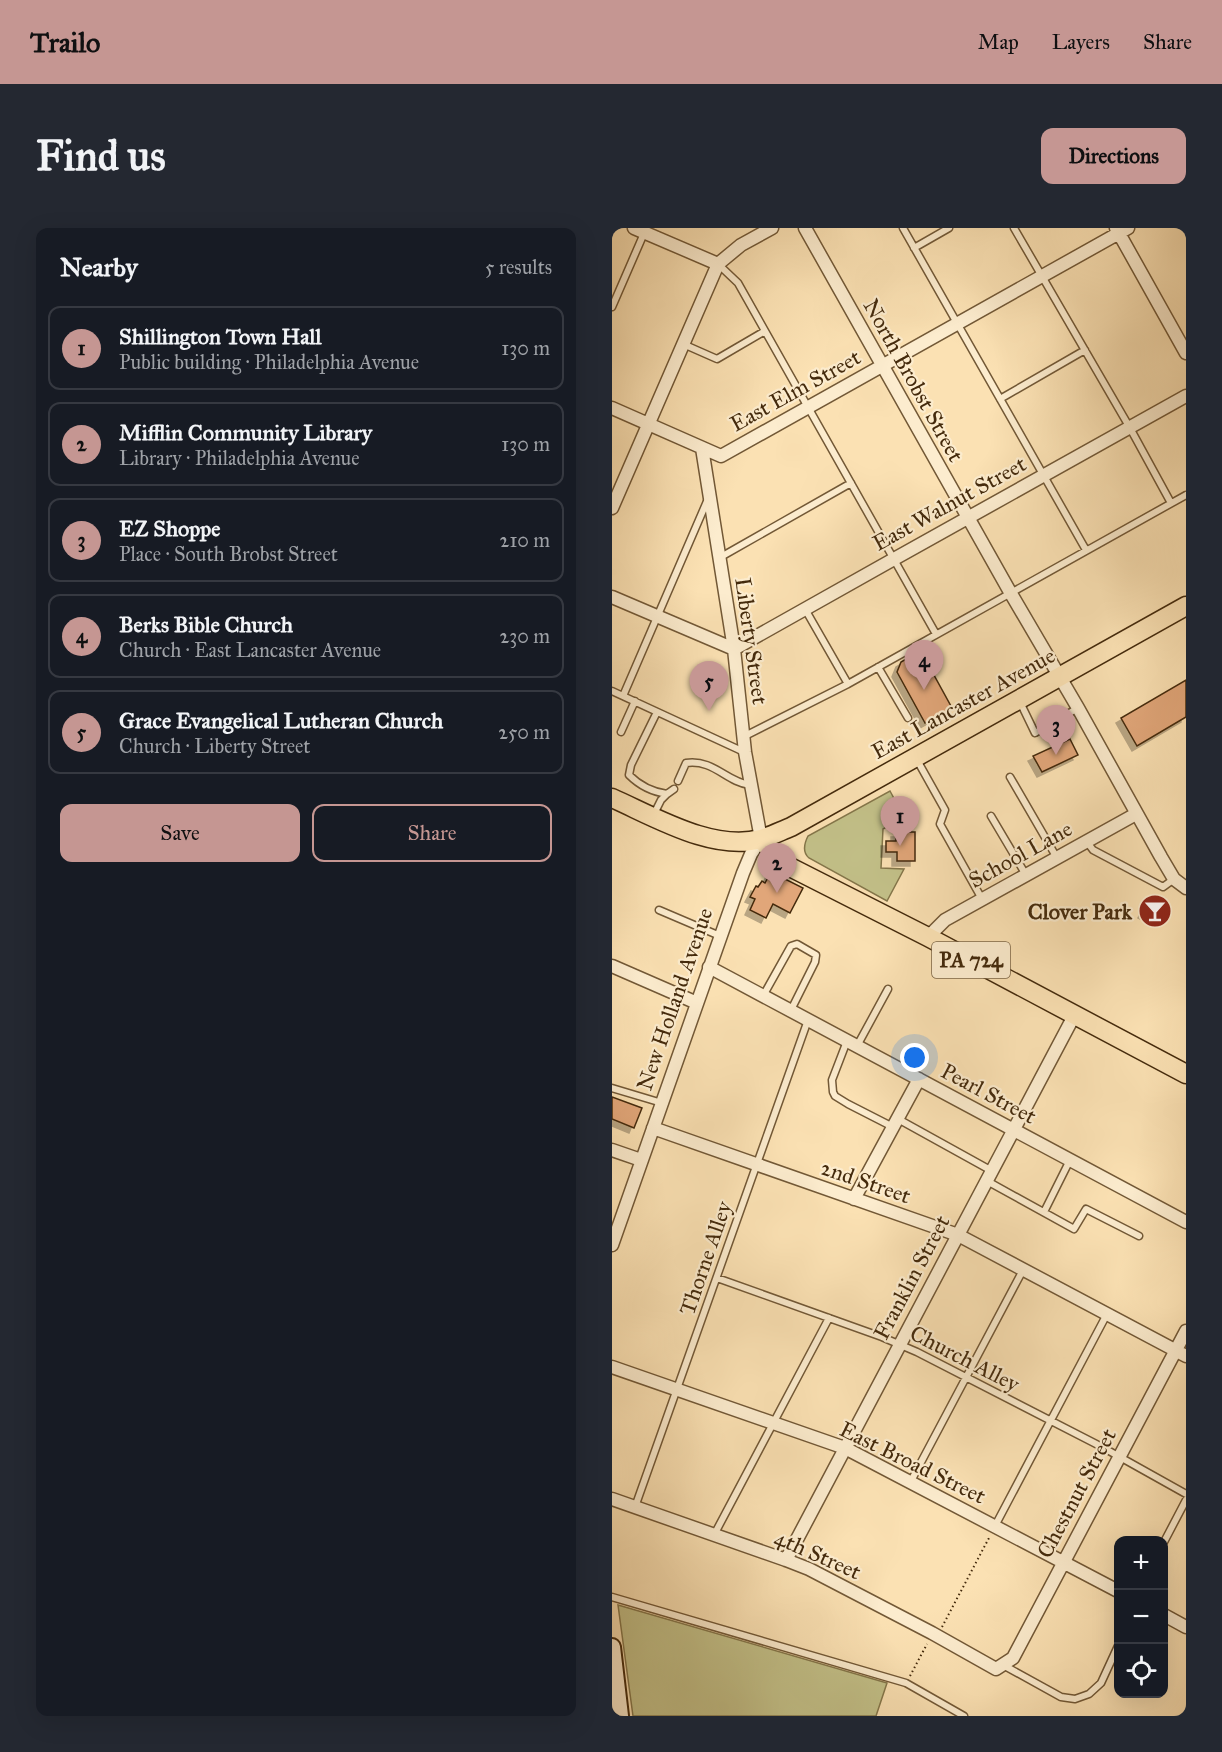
<!DOCTYPE html>
<html lang="en">
<head>
<meta charset="utf-8">
<style>
  :root { --surface:#171b24; --page:#242831; --text:#f1f3f6; --muted:#9ea1a6; --line:#363941; --accent:#c59692 }
  body { margin:0; font-family:"IM FELL Great Primer",serif; background:var(--page); color:var(--text) }
  .controls { position:absolute; right:18px; bottom:18px; display:grid; overflow:hidden; border-radius:12px; box-shadow:0 6px 24px #0002 }
  .controls button { width:54px; height:54px; display:grid; place-items:center; padding:0; border:0; border-bottom:2px solid var(--line); background:var(--surface); color:var(--text); font:30px sans-serif }
  .you { position:absolute; left:303px; top:830px; width:21px; height:21px; margin:-15px; border:4px solid #fff; border-radius:50%; background:#1a73e8; box-shadow:0 0 0 9px #1a73e833 }
  .badge { display:grid; place-items:center; width:39px; height:39px; border-radius:50%; background:var(--accent); color:#111; font-size:20px; font-weight:700 }
  .pin { position:absolute; translate:-50% -50px; filter:drop-shadow(0 2px 3px #0008) }
  .pin::after { content:''; position:absolute; top:32px; width:21px; height:18px; background:inherit; clip-path:polygon(0 0,100% 0,50% 100%) }
  .list { margin:0; padding:0; list-style:none }
  h2 { display:flex; justify-content:space-between; align-items:center; height:78px; margin:0; padding:0 24px; font-size:26px }
  h2 small { font-size:20px; font-weight:400; color:var(--muted) }
  .list li { display:grid; grid-template-columns:39px 1fr auto; gap:18px; align-items:center; box-sizing:border-box; height:84px; margin:0 12px 12px; padding:0 12px; border:2px solid var(--line); border-radius:12px }
  .list b { display:block; font-size:22px; white-space:nowrap }
  .list p { margin:0; font-size:20px; white-space:nowrap; color:var(--muted) }
  .list em { font-size:20px; font-style:normal; color:var(--muted) }
  .actions { display:flex; gap:12px; padding:18px 24px }
  .actions a { flex:1; padding:14px 0; border:2px solid var(--accent); border-radius:12px; text-align:center; font-size:21px; color:var(--accent) }
  .actions .main { background:var(--accent); color:#111 }
  .icon { flex:none; width:33px; height:33px; fill:none; stroke:currentColor; stroke-width:2; stroke-linecap:round; stroke-linejoin:round }
  .map { position:relative; flex:none; width:574px; height:1488px; overflow:hidden; border-radius:12px }
  header { display:flex; align-items:center; gap:36px; box-sizing:border-box; height:84px; padding:0 30px; background:var(--accent); color:#111 }
  header strong { font-size:28px }
  nav { display:flex; gap:33px; margin-inline-start:auto; font-size:21px }
  .intro { display:flex; align-items:center; justify-content:space-between; box-sizing:border-box; height:144px; padding:0 36px }
  h1 { margin:0; font-size:42px }
  .button { padding:15px 27px; border-radius:12px; background:var(--accent); color:#111; font-size:21px; font-weight:700 }
  main { display:flex; gap:36px; padding:0 36px }
  aside { flex:1; background:var(--surface); border-radius:12px; box-shadow:0 6px 24px #0002 }
  .map>svg:first-child { display:block }
  .green { fill:#c3c189; stroke:#84764a; stroke-width:1.5 }
  .building { fill:#e1a679; stroke:#442a0c; stroke-width:1.5; filter:url(#shadow) }
  .lines { fill:none; stroke-linecap:round; stroke-linejoin:round }
  .lane-casing { stroke:#725836; stroke-width:9 }
  .street-casing { stroke:#725836; stroke-width:15 }
  .secondary-casing { stroke:#442a0c; stroke-width:20 }
  .primary-casing { stroke:#442a0c; stroke-width:21 }
  .path { stroke:#442a0c; stroke-width:2; stroke-dasharray:1.5 3; stroke-linecap:butt }
  .lane { stroke:#fcecce; stroke-width:6 }
  .street { stroke:#fcecce; stroke-width:12 }
  .secondary { stroke:#fcecce; stroke-width:16 }
  .primary { stroke:#fbe1b3; stroke-width:18 }
  .labels { text-anchor:middle; stroke-width:4.5; stroke-linejoin:round; paint-order:stroke }
  .shield { fill:#fcecce; stroke:#7b6446; stroke-width:1.5 }
  .shield-label { font-size:21px; font-weight:bold; fill:#442a0c }
  .street-label { font-size:22px; fill:#442a0c; stroke:#fcecce }
  .poi-label { font-size:22px; font-weight:bold; fill:#442a0c; stroke:#fcecce; text-anchor:end }
</style>
</head>
<body>
<header>
<strong>Trailo</strong>
<nav><a>Map</a><a>Layers</a><a>Share</a></nav>
</header>
<div class="intro"><h1>Find us</h1><a class="button">Directions</a></div>
<main>
<aside>
<h2>Nearby<small>5 results</small></h2>
<ul class="list">
<li><span class="badge">1</span><div><b>Shillington Town Hall</b><p>Public building · Philadelphia Avenue</p></div><em>130 m</em></li>
<li><span class="badge">2</span><div><b>Mifflin Community Library</b><p>Library · Philadelphia Avenue</p></div><em>130 m</em></li>
<li><span class="badge">3</span><div><b>EZ Shoppe</b><p>Place · South Brobst Street</p></div><em>210 m</em></li>
<li><span class="badge">4</span><div><b>Berks Bible Church</b><p>Church · East Lancaster Avenue</p></div><em>230 m</em></li>
<li><span class="badge">5</span><div><b>Grace Evangelical Lutheran Church</b><p>Church · Liberty Street</p></div><em>250 m</em></li>
</ul>
<div class="actions"><a class="main">Save</a><a>Share</a></div>
</aside>
<div class="map">
<svg width="574" height="1488" viewBox="0 0 574 1488">
  <defs>
    <filter id="shadow"><feDropShadow dx="-5" dy="5" stdDeviation="0" flood-color="#0004"/></filter>
  </defs>
  <rect width="100%" height="100%" fill="#fbe1b3"/>
  <filter id="stains"><feTurbulence type="fractalNoise" baseFrequency=".00333" numOctaves="4"/><feColorMatrix values="0 0 0 0 .2 0 0 0 0 .09 0 0 0 0 .02 0 0 0 .5 -.17"/></filter>
  <radialGradient id="worn" r=".72"><stop offset=".6" stop-color="#630" stop-opacity="0"/><stop offset="1" stop-color="#630" stop-opacity=".3"/></radialGradient>
  <!-- green -->
  <path class="green" d="M278,563L292,589L271,601L269,640L292,641L275,673L197,630C190,624 192,616 196,608Z
    M6,1377L275,1455L264,1488H21Z"/>
  <!-- building -->
  <path class="building" d="M301,427L312,429L340,480L313,495L285,444L289,434Z
    M574,452V489L525,518L509,490Z
    M458,511L466,527L430,544L421,528Z
    M284,604H303V633H285V624H274V613H284Z
    M159,644L191,660L178,685L161,676L154,690L138,682L143,671L138,669L144,658L146,659L150,653L153,655Z
    M538,672L555,681L548,694L531,685Z
    M0,869L30,880L22,900L0,891Z"/>
  <g class="lines">
    <!-- lane casing -->
    <g class="lane-casing">
      <path id="lane" d="M291,0L474,322
        M402,0L518,200L559,275
        M302,20L337,0
        M106,36L126,55L324,406
        M0,79L33,3
        M71,116L105,131L153,103
        M388,171L473,122
        M107,330L239,255
        M193,381L236,456
        M266,439L296,490
        M0,463L132,524
        M11,468L96,271
        M408,474L423,505L466,480
        M45,484L19,537L17,547C28,558 41,564 55,566L62,561
        M9,504L23,473
        M131,509L236,456L574,267
        M305,532L333,582L328,596L370,671
        M398,549L445,630
        M66,553L74,535C102,531 114,554 138,557
        M41,588L49,572L55,566
        M379,588L414,647
        M475,614L481,622L551,659L562,651
        M47,682L108,708
        M151,768L179,718L185,716L204,727L203,734L179,782
        M235,813L220,852L221,864L223,868L236,876L281,899
        M245,818L276,761
        M0,860L50,875
        M286,891L380,943
        M375,953L462,1001L474,981L527,1008
        M432,984L458,932
        M105,1050L270,1109L305,1124L490,1219L574,1266
        M298,1255L411,1042
        M23,1279L196,792
        M383,1298L495,1086
        M102,1307L217,1090
        M552,1314L574,1272
        M0,1369L294,1455L352,1488
        M391,1437L449,1469L463,1471L477,1466L489,1455L506,1418"/>
    </g>
    <!-- street casing -->
    <g class="street-casing">
      <path id="street" d="M22,0L106,36
        M193,0L398,364L466,480L549,629L562,651L574,660
        M504,0L574,125
        M0,180L109,228L516,0
        M0,280L106,36L129,17L160,0
        M0,369L122,421L282,331L574,168
        M316,709L333,692L524,586
        M0,738L85,775
        M97,739L574,994
        M41,900L346,1007L574,1128
        M0,922L29,932
        M242,971L307,851
        M0,1017L131,645L139,626L149,611L133,524L122,421L90,220
        M0,1139L233,1220L506,1363
        M0,1271L174,1332L197,1341L320,1405L384,1441L401,1430L574,1103
        M174,1332L463,786
        M552,1387L574,1399"/>
    </g>
    <!-- secondary casing -->
    <g class="secondary-casing">
      <path id="secondary" d="M0,1419L8,1488"/>
    </g>
    <!-- primary casing -->
    <g class="primary-casing">
      <path id="primary" d="M0,570C43,589 101,624 149,611C159,608 169,603 179,599L574,378
        M149,611L165,629L176,638L316,709L574,846"/>
    </g>
    <!-- path -->
    <path class="path" d="M330,1399L378,1308
      M298,1448L315,1416"/>
    <!-- lane -->
    <use href="#lane" class="lane"/>
    <!-- street -->
    <use href="#street" class="street"/>
    <!-- secondary -->
    <use href="#secondary" class="secondary"/>
    <!-- primary -->
    <use href="#primary" class="primary"/>
  </g>
  <!-- icons -->
  <defs>
    <g id="bar-disc" transform="scale(1.725)"><circle r="9.5" fill="#8f2418" stroke="#fcecce"/><path d="M-6-5H6L.8 .8V4.5H3.5V6h-7V4.5H-.8V.8Z" fill="#fff"/></g>
  </defs>
  <g fill-rule="evenodd">
    <use href="#bar-disc" x="543" y="683"/>
  </g>
  <g class="labels">
    <!-- shield labels -->
    <rect class="shield" x="320" y="714" width="78" height="36" rx="4.5"/>
    <g class="shield-label">
      <text x="359" y="739">PA 724</text>
    </g>
    <!-- street labels -->
    <g class="street-label">
      <text transform="translate(302 152) rotate(61)" y="8">North Brobst Street</text>
      <text transform="translate(183 162) rotate(-29)" y="8">East Elm Street</text>
      <text transform="translate(337 275) rotate(-29)" y="8">East Walnut Street</text>
      <text transform="translate(140 413) rotate(82)" y="8">Liberty Street</text>
      <text transform="translate(351 475) rotate(-29)" y="8">East Lancaster Avenue</text>
      <text transform="translate(408 626) rotate(-29)" y="8">School Lane</text>
      <text transform="translate(62 771) rotate(-71)" y="8">New Holland Avenue</text>
      <text transform="translate(377 865) rotate(28)" y="8">Pearl Street</text>
      <text transform="translate(254 953) rotate(19)" y="8">2nd Street</text>
      <text transform="translate(93 1030) rotate(-71)" y="8">Thorne Alley</text>
      <text transform="translate(299 1049) rotate(-62)" y="8">Franklin Street</text>
      <text transform="translate(353 1130) rotate(27)" y="8">Church Alley</text>
      <text transform="translate(301 1234) rotate(26)" y="8">East Broad Street</text>
      <text transform="translate(464 1265) rotate(-62)" y="8">Chestnut Street</text>
      <text transform="translate(206 1326) rotate(24)" y="8">4th Street</text>
    </g>
    <!-- poi labels -->
    <g class="poi-label">
      <text x="520" y="691">Clover Park</text>
    </g>
  </g>
  <rect width="100%" height="100%" filter="url(#stains)"/>
  <rect width="100%" height="100%" fill="url(#worn)"/>
</svg>
<div class="controls">
<button>+</button>
<button>−</button>
<button><svg class="icon" aria-label="locate" viewBox="0 0 24 24"><circle cx="12" cy="12" r="6"/><path d="M12 2v4M12 18v4M2 12h4M18 12h4"/></svg></button>
</div>
<div class="you"></div>
<div class="pin badge" style="left:288px;top:618px">1</div>
<div class="pin badge" style="left:165px;top:665px">2</div>
<div class="pin badge" style="left:444px;top:527px">3</div>
<div class="pin badge" style="left:312px;top:462px">4</div>
<div class="pin badge" style="left:97px;top:483px">5</div>
</div>
</main>
</body>
</html>
